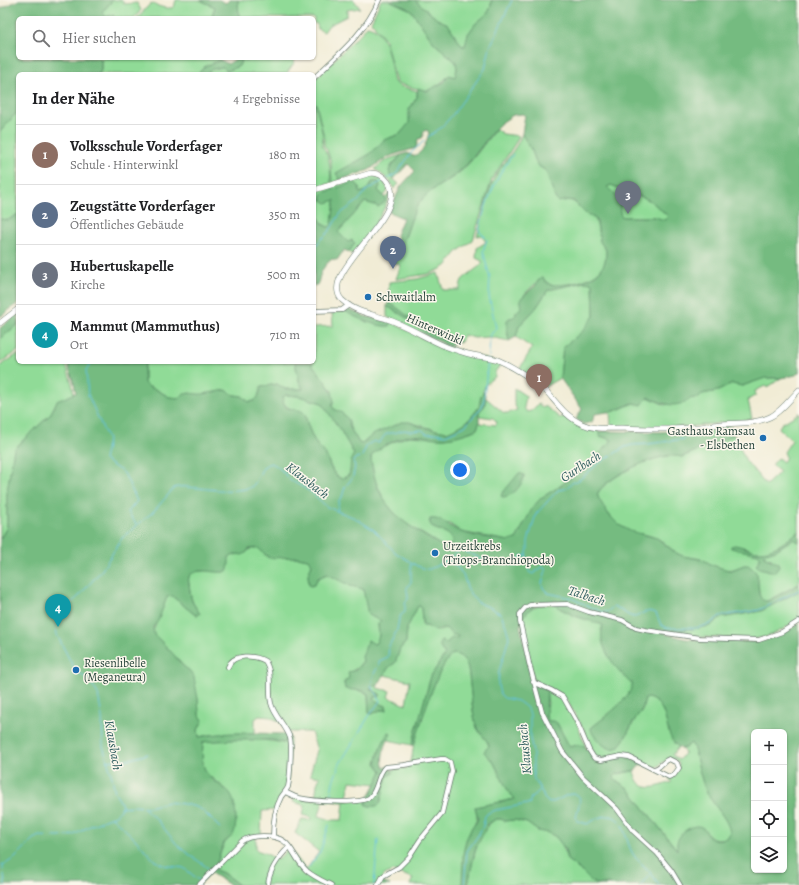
<!DOCTYPE html>
<html lang="de">
<head>
<meta charset="utf-8">
<style>
  :root { --surface:#fff; --page:#f6f6f6; --text:#202124; --muted:#757577; --line:#e0e0e0; --accent:#b45309 }
  body { margin:0; font-family:Alegreya,serif; background:var(--page); color:var(--text) }
  .controls { position:absolute; right:12px; bottom:12px; display:grid; overflow:hidden; border-radius:6px; box-shadow:0 1px 3px #0004 }
  .controls button { width:36px; height:36px; display:grid; place-items:center; padding:0; border:0; border-bottom:1px solid var(--line); background:var(--surface); color:var(--text); font:20px sans-serif }
  .you { position:absolute; left:460px; top:470px; width:14px; height:14px; margin:-10px; border:3px solid #fff; border-radius:50%; background:#1a73e8; box-shadow:0 0 0 6px #1a73e833 }
  .badge { display:grid; place-items:center; width:26px; height:26px; border-radius:50%; background:var(--accent); color:#fff; font-size:13px; font-weight:700 }
  .pin { position:absolute; translate:-50% -33px; filter:drop-shadow(0 1px 2px #0008) }
  .pin::after { content:''; position:absolute; top:21px; width:14px; height:12px; background:inherit; clip-path:polygon(0 0,100% 0,50% 100%) }
  .list { margin:0; padding:0; list-style:none }
  h2 { display:flex; justify-content:space-between; align-items:center; height:52px; margin:0; padding:0 16px; font-size:17px }
  h2 small { font-size:13px; font-weight:400; color:var(--muted) }
  .list li { display:grid; grid-template-columns:26px 1fr auto; gap:12px; align-items:center; box-sizing:border-box; height:60px; padding:0 16px; border-top:1px solid var(--line) }
  .list b { display:block; font-size:15px; white-space:nowrap }
  .list p { margin:0; font-size:13px; white-space:nowrap; color:var(--muted) }
  .list em { font-size:13px; font-style:normal; color:var(--muted) }
  .icon { flex:none; width:22px; height:22px; fill:none; stroke:currentColor; stroke-width:2; stroke-linecap:round; stroke-linejoin:round }
  .map { position:relative; flex:none; width:799px; height:885px; overflow:hidden }
  .search { position:absolute; background:var(--surface); box-shadow:0 1px 3px #0004; left:16px; top:16px; width:300px; height:44px; display:flex; align-items:center; gap:10px; box-sizing:border-box; padding:0 14px; border-radius:6px; color:var(--muted); font-size:15px }
  .panel { position:absolute; background:var(--surface); box-shadow:0 1px 3px #0004; left:16px; top:72px; width:300px; height:292px; border-radius:6px }
  .map>svg:first-child { display:block }
  .green { fill:#90db97; stroke:#588c66; fill-rule:evenodd }
  .forest { fill:#74bb80; stroke:#4a7c5a; fill-rule:evenodd }
  .lines { fill:none; stroke-linecap:round; stroke-linejoin:round }
  .stream { stroke:#61c1df; stroke-width:1 }
  .minor-casing { stroke:#687a6c; stroke-width:5.5 }
  .tertiary-casing { stroke:#687a6c; stroke-width:6 }
  .minor { stroke:#fff; stroke-width:4 }
  .tertiary { stroke:#fff; stroke-width:5 }
  .poi-dot { fill:#1f6fb2; stroke:#fbf7ec; stroke-width:1.5 }
  .labels { text-anchor:middle; stroke-width:3; stroke-linejoin:round; paint-order:stroke }
  .poi-label { font-size:12px; fill:#1f3d34; stroke:#fbf7ec; text-anchor:start }
  .street-label { font-size:12px; fill:#1f3d34; stroke:#fbf7ec }
  .water-label { font-size:13px; font-style:italic; fill:#305e5f; stroke:#fbf7ec }
</style>
</head>
<body>
<div class="map">
<svg width="799" height="885" viewBox="0 0 799 885">
  <rect width="100%" height="100%" fill="#fbf7ec"/>
  <filter id="ink" filterUnits="userSpaceOnUse"><feTurbulence type="fractalNoise" baseFrequency=".025" numOctaves="2"/><feDisplacementMap in="SourceGraphic" scale="8" xChannelSelector="R" yChannelSelector="G"/><feConvolveMatrix kernelMatrix="1 2 1 2 8 2 1 2 1" color-interpolation-filters="sRGB"/></filter>
  <filter id="wash" filterUnits="userSpaceOnUse"><feTurbulence type="fractalNoise" baseFrequency=".012" numOctaves="4" result="noise"/><feDisplacementMap in="SourceGraphic" scale="16" xChannelSelector="R" yChannelSelector="G"/><feGaussianBlur stdDeviation="0.9" result="paint"/><feColorMatrix in="noise" values="0 0 0 0 0 0 0 0 0 0 0 0 0 0 0 0 0 1.4 0 .05"/><feComposite in="paint" operator="in"/></filter>
  <g filter="url(#wash)">
    <rect width="100%" height="100%" fill="#f1ecd5"/>
    <!-- green -->
    <path class="green" d="M113,0H122L124,4L137,3L141,10L134,18H114L113,15L106,17L102,12Z
      M176,0H200L215,7L211,18H137L151,3C158,6 167,10 174,7Z
      M238,0H354L360,8L347,10V16L329,25L324,32L318,29L317,24L314,23V18H239Z
      M381,0H389L411,10L434,43L456,62L457,69L455,77L449,75C444,81 435,88 428,90C423,91 401,85 396,82L385,39L375,27V26L371,22Z
      M415,0H492L490,9L487,14L476,23L468,34L465,46H462L448,24L437,19Z
      M367,26C388,28 390,66 394,82L400,86L417,91V97L409,110L410,123L400,134L384,140L370,154L337,174L340,180L332,183L331,162L327,150L324,146V137L316,103V106L323,136L322,146C331,156 330,171 331,183L314,188V80L361,33Z
      M104,58H219L221,60L205,66L198,74H99L101,70V60Z
      M242,58L247,61L250,58H295L294,63L286,74H207L212,69L223,67L227,71L239,66Z
      M18,111V214L8,220L0,219V132Z
      M496,129L503,134L519,136L516,142L492,179L473,240L457,252L446,266L439,270L428,274L396,279L401,265L389,261C407,250 408,217 420,201C430,189 448,182 460,172C474,160 484,143 496,129Z
      M522,134L532,151L537,165L546,171L563,201C577,198 576,207 586,213C589,215 592,216 595,218L602,244L606,250C606,256 606,262 602,268C595,280 560,289 547,284L544,279L541,277C536,285 529,288 525,294C520,301 525,306 517,312C516,317 514,318 509,318L507,329L509,341L490,337L474,338L464,335L461,342C455,341 448,341 443,339C422,331 407,313 388,302L389,282L417,279L438,273L443,290H459C461,287 460,284 462,280C463,278 479,267 482,264V261L476,258L477,248L486,242L481,235L477,236C482,218 486,197 494,179C502,163 516,151 522,134Z
      M401,155L391,166L390,176L399,184L394,189L390,181L375,169L386,160Z
      M371,175C381,176 385,181 388,191L384,196L378,190L380,186L374,181L366,191L335,200L332,224L329,227L325,226L314,212V192Z
      M611,185L645,198L652,202L668,216L665,221L655,217H622L619,210L620,201L607,187Z
      M390,193C383,217 368,235 352,254L349,252L355,243L348,242L338,232L365,202L375,205L386,199L385,198Z
      M585,282L593,283L594,316C588,330 574,339 563,347L560,378L544,387L519,370L532,348L516,337L519,326L536,308L548,290Z
      M387,306L410,320L429,337L387,317Z
      M345,311L352,315L367,322H391L422,338L501,364L495,372V377C481,385 484,393 479,406C475,417 455,433 443,432L409,422L364,442L362,444L359,443L350,428L348,419L341,412L334,409L332,406V390L325,383L311,362H314V327L333,326L332,313Z
      M18,324V351L0,363V339Z
      M18,354V362H65L72,384L74,394L57,401L50,415L14,449L7,491V527L0,539V366Z
      M146,362H295L299,381L304,389H285L277,384L261,387L258,397L254,401L249,402L242,396L234,395L226,390L201,395L189,393L179,398L169,397L157,390L147,386L144,383V368Z
      M765,378H781L767,388L765,386L755,391L756,395L748,400L752,419L696,426L665,428H611L610,412L615,411L648,397L665,405L690,398H699L702,394L718,391L732,384L742,386Z
      M514,388L526,396L524,408L527,412L531,411L538,404L544,408L545,406L560,418L566,416L588,428L599,431L600,436L612,440L593,461L560,486L541,498L520,534C516,539 515,540 509,541L461,532L450,524L429,521L433,528C441,531 451,532 453,542L451,545L442,546L410,526L399,518L385,502L375,480L371,461L372,454L382,447L408,436L445,438L470,432L477,429L479,423L496,425L497,422L493,418L479,416V412L484,407L486,398L504,413H508L517,410L514,403Z
      M286,395L299,396L322,403L341,431L354,454L349,475L342,479C331,475 330,462 325,453C323,451 320,449 318,446C312,438 307,424 305,414C296,409 282,410 283,397Z
      M799,413V531C788,540 772,553 756,551C746,549 744,545 734,548L758,554L761,556L760,559L764,568L769,571L772,559L766,558L764,553L776,550L793,539L799,543V584L767,601L764,602L760,600L757,574L744,565C731,571 725,571 712,565C708,563 705,560 701,559C693,557 685,558 678,554C670,549 664,541 656,538C647,534 638,534 629,531C626,529 622,527 619,525C613,520 595,499 598,493C602,485 619,475 627,470C643,462 664,453 682,457L734,435L746,461L766,485L780,472L772,465L778,458L783,462L786,457L784,452L792,440L779,428L781,424Z
      M254,548H260L267,557H298L308,559L312,564L308,574L309,584L310,586L314,585L318,578L327,574L351,586L363,588L369,615L381,621L378,624L379,636L376,643L373,644L368,640L363,661L358,667L351,672L349,678L344,682V685C353,691 360,689 368,694L369,713L372,714L380,710H387L386,706L381,704L374,699L375,697L380,696V694L370,689C372,685 374,684 378,685L377,688L390,691L388,697L406,705L410,681L384,675L389,666L395,663L400,649L406,642L407,628L418,606L420,605L421,608L422,624L424,626H427L440,631L446,628L458,636L457,638H452L447,643H445L442,651L445,654L431,676L412,745L388,740L391,733L389,732L380,749L376,763L382,771L377,784L350,781L347,798L344,801L366,799V805L380,804L387,776L393,773L392,770L407,768C413,761 412,752 414,744C421,722 436,667 453,654C461,654 466,661 468,668C471,687 471,706 476,725C478,733 487,738 489,746L485,750C487,759 492,758 495,765C501,777 506,788 515,799L475,807C478,816 478,820 472,827L462,885H410L413,878L392,871L383,876L380,882L390,885H239L223,873L215,870L217,867V862L224,844L233,834L236,820L227,790L208,775L204,769L202,756L203,742C227,738 259,738 283,743L290,738L288,787L276,810L262,811L261,836H256V850L265,853L278,860L289,847L306,870L319,852L295,833L302,819L310,820L311,817L303,815L305,805L293,802L295,797L315,800L317,784L320,777L310,775L317,750L311,732H288L279,721L274,719L271,717L259,716L255,719V733L209,735L199,737L198,730L202,720L199,714L198,699L190,671L183,666L174,655L154,634L153,631L167,597L172,596L194,614L197,615L200,614C198,610 195,607 193,603C190,597 190,590 189,584C187,575 191,572 201,571C208,570 216,572 224,572L229,557L238,554C245,556 248,549 254,548ZM323,801L344,802L342,820H331L319,816C320,810 322,806 323,801Z
      M799,591V619L782,630L766,637L753,639L700,637L665,631L692,629L710,626L720,618L761,611Z
      M558,604L559,608L575,616L603,625L601,630L633,682C635,697 602,719 591,728L613,749L618,747L625,738L638,714L642,711L645,699L648,698C672,705 661,733 679,746L672,755L679,760L685,752L681,749L685,748L691,743L693,746C698,762 700,779 707,793C714,806 729,820 731,833L727,838C712,840 712,839 703,828L678,851L628,788L617,781L614,777L617,774L634,771C639,794 654,788 672,782L669,779L675,776L679,764L676,760L669,758L657,767H654L596,757L589,747L584,730L566,699L534,681L521,620C530,603 541,605 558,604Z
      M545,688L562,698L576,721L586,747L577,745L570,747L569,746L557,723L548,721L546,717L548,703Z
      M496,819H501L505,821L515,820L527,823L538,831L549,833L556,837L562,844L567,860L570,862L574,865L580,871L604,885L608,883L612,885H468C472,865 477,829 496,819Z"/>
    <!-- forest -->
    <path class="forest" d="M19,0H113L102,12L106,17L113,14L114,18H18V58H101V70L99,74H18V111L0,132V9Z
      M200,0H219L226,3L229,0H238L239,18H211L215,7Z
      M389,0H415L437,19L448,24L462,46H465L468,34L476,23L487,14L490,9L492,0H799V372L796,375L781,378H765L742,386L732,384L718,391L702,394L699,398C690,398 690,399 683,403C671,408 659,402 648,397L642,405L633,403L614,411L595,414L592,422L584,424L576,419L582,409L560,378L563,347L582,332L594,316L593,283L585,282L548,290L536,308L519,326L516,337L509,341L507,329V320C512,316 516,319 516,312C525,306 520,306 521,298L535,286L541,277H543L545,281L551,285C567,285 596,282 603,266C606,261 606,255 606,250L600,242L597,222L595,218L585,213L574,201L568,200L558,202L555,198L546,171L537,165L532,151L522,134L525,115L522,114L513,115C509,118 505,120 501,123C486,137 476,157 461,170C449,182 430,188 420,202C408,218 406,250 389,261L398,239L396,235L403,218L389,212L401,186L415,171L408,164L394,179L390,176L389,170L401,155L407,153L413,156C424,153 426,143 429,133L427,130L424,131L422,138L418,139L416,148L393,155L386,158L369,170L340,180L336,173L370,154L384,140L400,134L409,123V110L417,97L418,88L427,91L444,82L449,75L455,77L457,69L456,62L434,43L411,10ZM611,185L645,198L652,202L668,216L665,220L655,217H622C618,211 621,207 620,201C620,199 610,190 607,187Z
      M237,58H242L239,66L227,71L223,67L212,69L207,74H198L205,66L221,60L228,64Z
      M373,181L379,182L380,186L378,190L386,199L384,203L378,207L375,205L365,202L338,232L348,242L352,240L355,243L349,252L344,250L337,260L332,259C323,266 320,273 318,284L314,286V243L318,234L314,229V212L325,226L329,227L332,224L335,200L327,203L321,199L323,193L354,182L359,186L360,193L366,191Z
      M18,214V303L0,317V219L8,220Z
      M388,302C407,313 422,331 443,339C448,341 455,341 461,342L450,346L429,337L410,320L387,306Z
      M348,309L364,316L391,322L390,326C378,328 356,318 345,311Z
      M18,313V324L0,339V328Z
      M67,362H146L144,368V383L147,386L157,390L169,397L179,398C186,390 194,395 203,394C211,393 218,391 226,390L234,395L242,396L249,402L254,401L258,397L261,387L277,384L285,389H303L299,381L295,362H311C317,373 340,394 332,406L334,409L341,412L348,419L350,428L359,443L362,444L372,435L402,422H409L422,427L447,432L460,426L468,421L479,407L481,395L484,392L486,398L485,402L484,407L479,412V423L477,429C467,433 454,438 443,438C432,439 420,434 409,436C400,437 375,449 371,457C371,463 373,469 374,475C383,513 411,528 442,546L451,545L453,542C450,527 428,534 430,519C442,517 451,528 461,532C476,537 493,538 509,541L516,539L533,507L541,498L560,486L593,461L612,440L600,436L599,431L659,432L689,430L730,426L734,435L682,457C677,456 672,455 667,456C648,459 606,477 597,494L599,499L609,515L619,525L630,531L657,538L676,553L683,556L704,560L712,565L728,570H732L744,565H748C752,568 756,571 757,575C760,583 755,602 768,601L799,584V591L761,611L720,618L710,626L692,629L665,631L666,634L686,639L758,642L772,638L789,630L799,623V885H612L608,883L599,885L592,882L577,867L567,860L565,849L556,837L549,833L538,831L527,823L515,820L505,821L501,819H496L488,824L475,850L468,885H462L463,854L466,840L472,827L476,823L478,818L475,807L515,799L508,791L494,763L484,752L485,750L489,746C487,738 478,733 476,725C471,706 471,687 468,668C466,661 461,654 453,654C436,667 421,724 414,746L412,745L431,676L445,654L440,648V641L442,640L446,643L452,638H457L458,636L451,634L446,628C438,630 434,632 427,626H423L421,608L420,606H418L407,628L406,642L400,649L395,663L389,667L378,685L372,686L370,688L371,690L380,694V696L375,697L374,699L381,704L386,706L387,710H380L372,714L369,713L368,694L364,691L345,689L344,682L349,678L348,672L356,670L363,661L362,657L368,640L374,644L376,643L379,636L378,624L381,621L368,615L363,589L351,586L327,574L318,578L314,585L310,586L309,585L308,574L312,564L308,559L298,557L269,558L258,548L249,549L246,553L242,555L238,554L229,557V566L227,571C218,574 210,570 201,571C191,572 187,575 189,584C190,590 190,597 193,603C195,607 198,610 200,614L197,615L194,614L172,596L167,597L158,621L153,627L154,634L174,655L183,666L190,671L194,677L198,699L199,714L203,720L198,730L199,737C227,731 256,733 284,734L287,732L290,738L287,741L283,743L272,740H234L203,742C203,750 201,759 204,767C209,785 232,784 235,807C236,815 237,827 233,835C231,838 226,840 224,843C221,850 217,860 217,867L215,870L223,873L239,885H230L211,873L199,885H0V539L7,527V491L14,449L50,415L57,401L76,393L74,383ZM286,395L299,396L322,403L341,431L354,454C348,462 352,467 349,475L342,479C330,475 330,461 324,452C322,449 319,448 317,445C313,438 309,430 307,423C306,420 306,416 305,414C299,405 282,415 283,397ZM557,601L558,606L559,608L575,616L603,625C596,647 616,667 629,682H632C634,697 603,718 591,728C591,733 596,739 601,743C618,759 625,737 632,724C635,719 638,715 641,711C643,708 644,703 645,699L648,698C668,704 664,725 672,740C674,744 678,746 681,749L685,748L691,743L693,746C698,762 700,778 707,793C714,806 729,820 730,833L727,838C723,839 718,840 714,839C708,838 707,831 703,828C695,822 682,831 679,838C676,842 677,846 677,850L628,788L617,781L614,777L617,774L636,770L641,763L626,757L596,760C588,749 585,741 570,747L569,746L557,723L554,721H548L546,717L547,693L545,688L533,683L520,626C523,610 531,613 535,602ZM754,732H784V870H754Z
      M519,473L524,475V477C521,487 512,497 502,497L501,495Z
      M799,531V543L793,539L776,550L764,554L766,558L778,563L779,567L775,572L759,568L756,565L760,559V556L758,554L731,548V546L735,545C742,546 749,550 756,551C772,553 788,540 799,531Z
      M388,732L391,733C387,743 379,757 384,768L389,766L393,773L387,776L380,804C376,807 372,807 366,805V799L369,797L382,771L376,763L380,749Z"/>
    <g class="lines">
      <!-- stream -->
      <path class="stream" d="M428,137L442,127L454,113L485,69L490,47L512,0
        M387,179L396,174L412,152L424,141
        M314,248L321,239L328,233L340,214L358,201L367,190L384,180
        M489,356L490,336L496,328L489,296L490,278L483,251L487,239L479,231C485,203 496,177 513,154
        M92,362L86,370L88,395L108,440L104,460L124,473L137,501L128,512L136,524
        M362,456L367,445L374,441L379,443L385,435L389,433H394L404,430L410,431L422,430L427,434L436,433L445,435L461,428L465,426L479,410L482,407L484,399L488,359
        M337,511L339,500L342,497L345,487L353,477L355,466L353,461L356,458L359,457
        M526,556L528,549V541L536,514L558,490L565,489L572,483L579,480L599,463L625,447L632,445L648,444L684,439
        M449,559L458,551L462,550L482,559L517,566L519,564L521,556H526L530,561L529,572L533,574L541,567H543L546,570L542,583L543,588L548,593L571,598L602,612H607L614,606L630,616L635,617C643,614 647,609 656,613L661,625L667,628H696L710,624L720,616L759,610L799,590
        M106,761L131,759L148,754
        M330,798L333,782L339,765L369,716L380,701C376,686 367,693 374,674C376,670 376,669 379,666V661L388,657L389,646L397,630L399,619L401,615L405,612V603L408,599C408,589 404,590 411,582V563
        M122,807L133,806L148,807L168,802L184,804L196,807L202,810L220,828
        M143,807L158,821L179,847L208,868
        M112,817L135,839L155,861L164,865L184,868L200,881
        M0,865L5,864L14,859L33,839L39,836L59,837L74,835L88,827L116,815L122,807L121,803L115,793L112,777L103,746L102,717L98,694L90,681L75,670L57,635L56,626L57,621L64,609L78,597L102,570L122,538L154,511L174,488C182,485 190,488 199,488C213,490 236,492 249,488C260,484 258,465 271,463L277,466L292,481L311,492L327,507L355,518L374,530L396,553L417,566L426,569H430L448,560L459,569L464,577L467,588L472,597L479,603L491,608L501,614L506,626L509,637L499,672L498,685L500,694L504,698L518,701L526,707L530,714V738L533,752V773L534,779L542,792L544,798L549,803C557,802 565,794 573,794C588,794 573,814 577,821L587,824C592,822 596,818 601,817C626,810 624,840 633,854C637,861 643,864 648,870C653,874 655,880 659,885
        M3,865V870
        M308,868L320,852L329,825
        M4,874L5,885
        M374,885L378,839
        M464,885L467,851L477,837L483,826L485,816L488,813L496,810L527,804L530,803V799L540,790
        M641,885L650,873"/>
    </g>
  </g>
  <g filter="url(#ink)">
    <g class="lines">
      <!-- minor casing -->
      <g class="minor-casing">
        <path id="minor" d="M314,78C339,54 366,32 379,0
          M314,311L342,310L349,305
          M228,667C233,653 255,655 265,661C273,672 268,690 271,703C274,716 286,725 290,738C292,746 290,778 288,787C286,791 283,794 281,797C274,810 273,823 273,836
          M533,682L551,690L563,697L577,722L589,750L594,758L601,760L621,756L629,757L669,777L674,775L679,768L677,763L669,759C662,761 661,768 654,769
          M285,792C290,794 294,797 299,798C312,801 361,805 370,797C378,789 377,775 385,767L404,765L441,759H445L450,762L452,771L442,813L420,840L409,857L399,867L383,876L378,885
          M199,885L242,841C248,837 256,836 263,836C294,836 289,854 307,871C314,877 323,881 331,885
          M268,885C269,870 279,857 289,847
          M680,885L671,870L657,853L633,831L617,809L583,777L562,751L542,712L529,663L520,622V614L525,608L530,605L567,604L589,612L622,620L636,628L645,630L700,638L759,640L782,632L799,621"/>
      </g>
      <!-- tertiary casing -->
      <g class="tertiary-casing">
        <path id="tertiary" d="M314,190L371,173C378,173 384,176 388,182C411,215 316,273 342,300C355,312 371,314 387,319C408,326 427,339 447,347C455,350 464,353 473,355C481,357 490,357 498,360C512,366 536,381 546,391C557,403 566,417 582,424C595,430 608,428 621,428C643,429 665,430 688,428C699,428 710,425 721,424C736,423 755,424 770,417C781,412 790,399 799,390
          M0,323L18,309"/>
      </g>
      <!-- minor -->
      <use href="#minor" class="minor"/>
      <!-- tertiary -->
      <use href="#tertiary" class="tertiary"/>
    </g>
  </g>
  <!-- markers -->
  <g class="poi-dot">
    <circle cx="368" cy="297" r="4"/>
    <circle cx="763" cy="438" r="4"/>
    <circle cx="435" cy="553" r="4"/>
    <circle cx="76" cy="670" r="4"/>
  </g>
  <g class="labels">
    <!-- poi labels -->
    <g class="poi-label">
      <text x="376" y="301">Schwaitlalm</text>
      <text x="755" y="435" text-anchor="end">Gasthaus Ramsau<tspan x="755" dy="14">- Elsbethen</tspan></text>
      <text x="443" y="550">Urzeitkrebs<tspan x="443" dy="14">(Triops-Branchiopoda)</tspan></text>
      <text x="84" y="667">Riesenlibelle<tspan x="84" dy="14">(Meganeura)</tspan></text>
    </g>
    <!-- street labels -->
    <g class="street-label">
      <text transform="translate(435 329) rotate(24)" y="4">Hinterwinkl</text>
    </g>
    <!-- water labels -->
    <g class="water-label">
      <text transform="translate(580 466) rotate(-33)" y="5">Gurlbach</text>
      <text transform="translate(308 480) rotate(38)" y="5">Klausbach</text>
      <text transform="translate(587 595) rotate(18)" y="5">Talbach</text>
      <text transform="translate(114 745) rotate(80)" y="5">Klausbach</text>
      <text transform="translate(524 749) rotate(-95)" y="5">Klausbach</text>
    </g>
  </g>
</svg>
<div class="controls">
<button>+</button>
<button>−</button>
<button><svg class="icon" aria-label="locate" viewBox="0 0 24 24"><circle cx="12" cy="12" r="6"/><path d="M12 2v4M12 18v4M2 12h4M18 12h4"/></svg></button>
<button><svg class="icon" aria-label="layers" viewBox="0 0 24 24"><path d="M12 4l9 5-9 5-9-5zM3 14l9 5 9-5"/></svg></button>
</div>
<div class="you"></div>
<div class="pin badge" style="left:539px;top:397px;background:#8d6e63">1</div>
<div class="pin badge" style="left:393px;top:269px;background:#5c6f8a">2</div>
<div class="pin badge" style="left:628px;top:214px;background:#6b7280">3</div>
<div class="pin badge" style="left:58px;top:627px;background:#0f9aa8">4</div>
<div class="search"><svg class="icon" aria-label="search" viewBox="0 0 24 24"><circle cx="10" cy="10" r="6"/><path d="M15 15l6 6"/></svg>Hier suchen</div>
<section class="panel">
<h2>In der Nähe<small>4 Ergebnisse</small></h2>
<ul class="list">
<li><span class="badge" style="background:#8d6e63">1</span><div><b>Volksschule Vorderfager</b><p>Schule · Hinterwinkl</p></div><em>180 m</em></li>
<li><span class="badge" style="background:#5c6f8a">2</span><div><b>Zeugstätte Vorderfager</b><p>Öffentliches Gebäude</p></div><em>350 m</em></li>
<li><span class="badge" style="background:#6b7280">3</span><div><b>Hubertuskapelle</b><p>Kirche</p></div><em>500 m</em></li>
<li><span class="badge" style="background:#0f9aa8">4</span><div><b>Mammut (Mammuthus)</b><p>Ort</p></div><em>710 m</em></li>
</ul>
</section>
</div>
</body>
</html>
